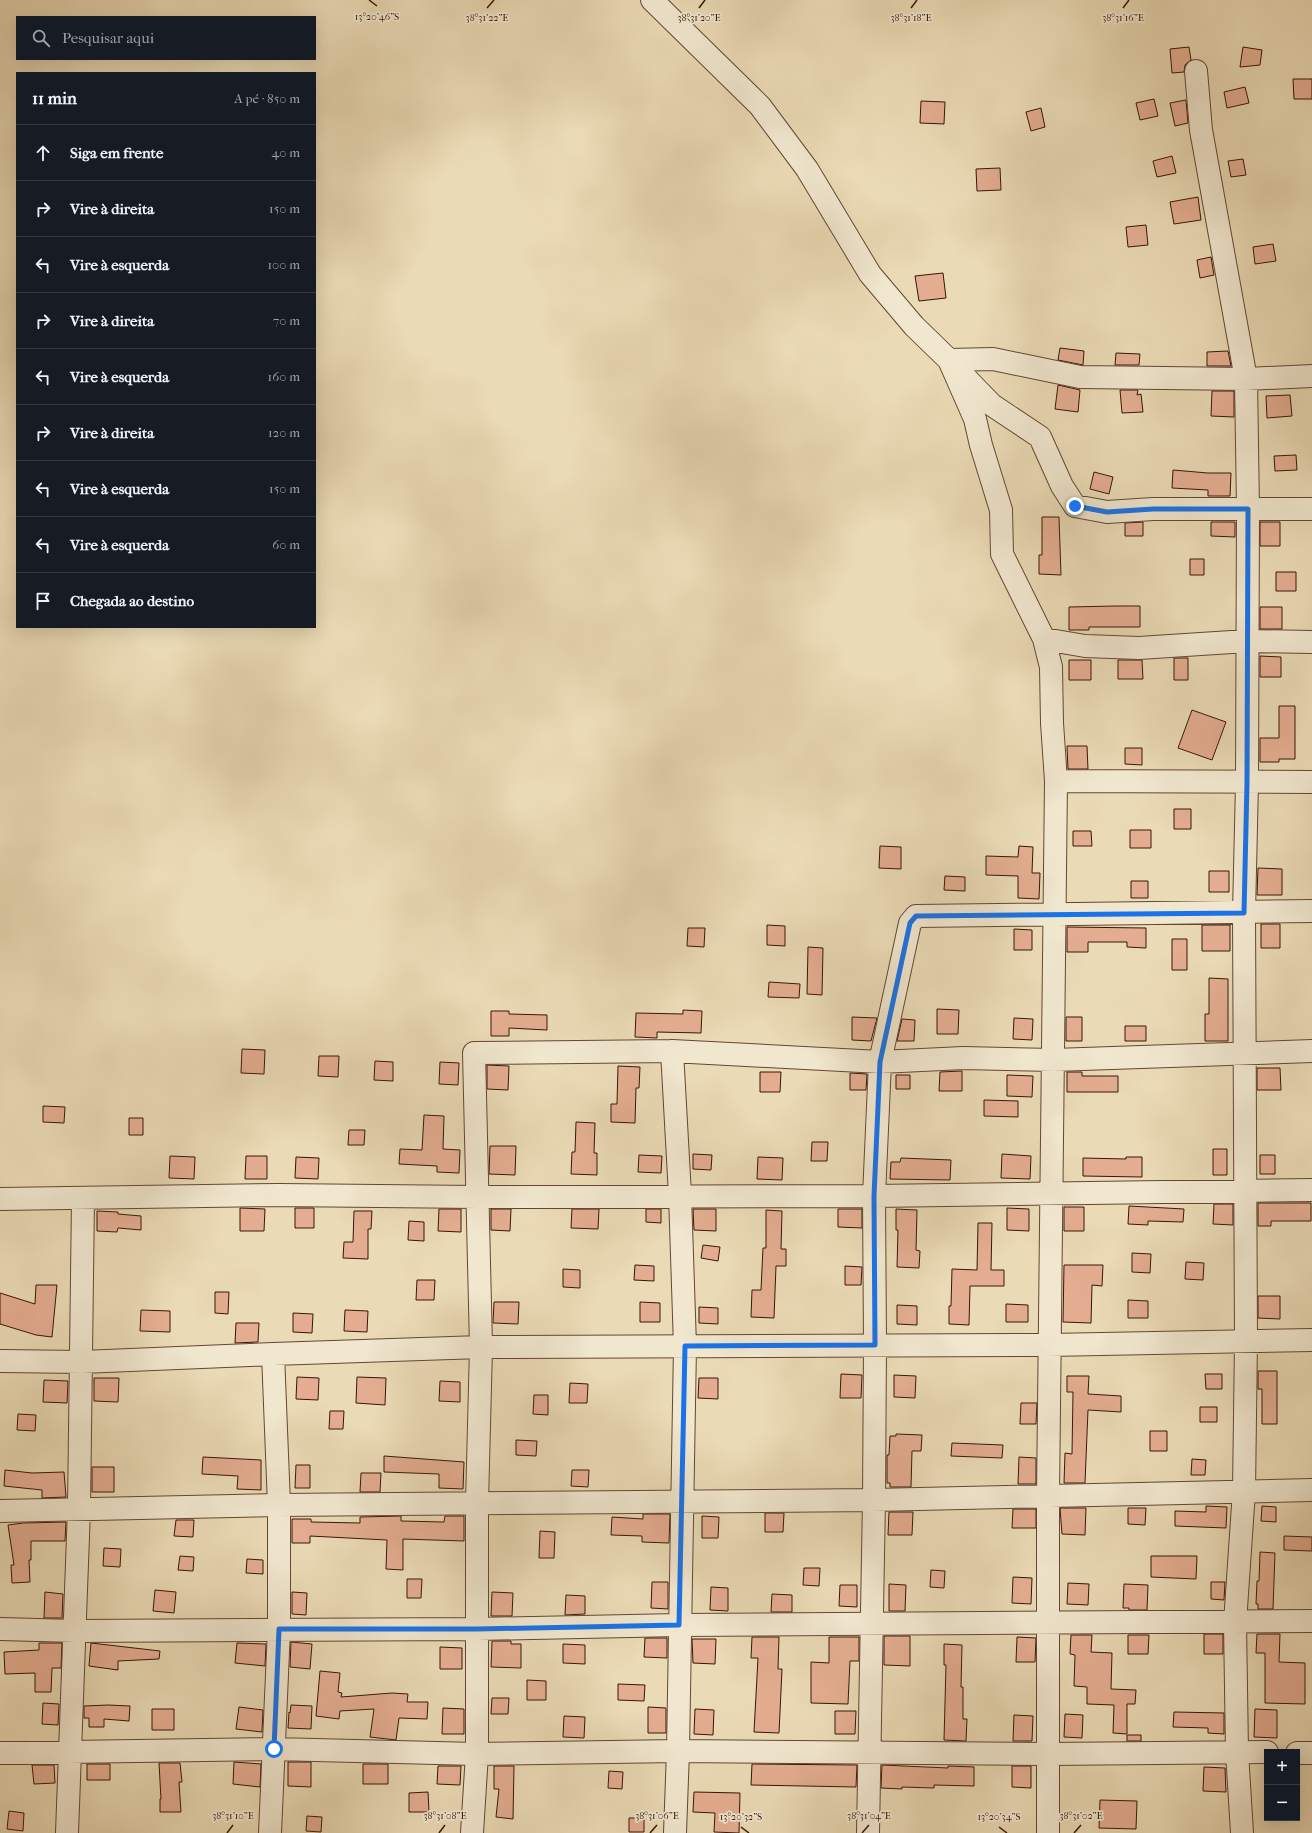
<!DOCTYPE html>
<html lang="pt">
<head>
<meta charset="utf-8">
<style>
  :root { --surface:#171b24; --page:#242831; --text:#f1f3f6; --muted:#9ea1a6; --line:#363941 }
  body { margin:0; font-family:"IM FELL French Canon",serif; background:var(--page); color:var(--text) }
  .controls { position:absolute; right:12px; bottom:12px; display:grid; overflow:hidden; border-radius:0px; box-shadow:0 4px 16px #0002 }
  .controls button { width:36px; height:36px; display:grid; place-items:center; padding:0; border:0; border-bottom:1px solid var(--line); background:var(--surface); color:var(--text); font:20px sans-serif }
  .stop { position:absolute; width:12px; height:12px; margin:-9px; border:3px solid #1a73e8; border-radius:50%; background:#fff }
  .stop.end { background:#1a73e8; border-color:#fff; box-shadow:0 1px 4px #0008 }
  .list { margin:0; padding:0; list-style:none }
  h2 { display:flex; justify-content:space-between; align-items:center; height:52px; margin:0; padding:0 16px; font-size:17px }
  h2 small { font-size:13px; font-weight:400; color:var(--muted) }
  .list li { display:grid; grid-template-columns:26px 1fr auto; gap:12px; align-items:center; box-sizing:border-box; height:56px; padding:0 16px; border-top:1px solid var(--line) }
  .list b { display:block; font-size:15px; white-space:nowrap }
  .list em { font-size:13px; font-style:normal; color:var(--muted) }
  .icon { flex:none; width:22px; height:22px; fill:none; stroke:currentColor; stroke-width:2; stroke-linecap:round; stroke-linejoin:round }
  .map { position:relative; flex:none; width:1312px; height:1833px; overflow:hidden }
  .search { position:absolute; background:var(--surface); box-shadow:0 4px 16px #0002; left:16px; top:16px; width:300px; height:44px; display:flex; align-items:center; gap:10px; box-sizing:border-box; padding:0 14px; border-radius:0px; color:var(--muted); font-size:15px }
  .panel { position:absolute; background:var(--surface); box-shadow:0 4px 16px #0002; left:16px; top:72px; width:300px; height:556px; border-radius:0px }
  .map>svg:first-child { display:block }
  .building { fill:#e4ad91; stroke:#381608 }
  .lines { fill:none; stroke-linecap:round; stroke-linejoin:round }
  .minor-casing { stroke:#644733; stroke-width:24 }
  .minor { stroke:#f1e7cf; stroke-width:22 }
  .route { stroke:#1a73e8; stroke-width:5 }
  .ticks { fill:none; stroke:#381608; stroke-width:1.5 }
  .ticks-label { font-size:10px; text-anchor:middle; fill:#381608; stroke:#f1e7cf; stroke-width:3.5; stroke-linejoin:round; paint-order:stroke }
</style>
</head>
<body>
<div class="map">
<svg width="1312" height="1833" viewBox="0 0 1312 1833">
  <rect width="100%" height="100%" fill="#eadab5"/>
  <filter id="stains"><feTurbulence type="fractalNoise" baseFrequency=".005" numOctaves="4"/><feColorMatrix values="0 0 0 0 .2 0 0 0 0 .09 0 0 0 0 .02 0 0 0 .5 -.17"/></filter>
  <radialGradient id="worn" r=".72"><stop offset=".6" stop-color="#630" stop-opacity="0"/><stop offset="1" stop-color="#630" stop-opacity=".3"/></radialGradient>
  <!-- building -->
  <path class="building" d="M1189,47L1191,60L1185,65L1184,72L1172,73L1170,49Z
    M1243,47L1262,50L1260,65L1240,67Z
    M1293,79H1312V99H1294Z
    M1245,87L1249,103L1227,108L1224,92Z
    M1154,99L1158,116L1140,120L1136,103Z
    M1186,100L1188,123L1175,126L1170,103Z
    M921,101L945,102L944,124L920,123Z
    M1041,108L1045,127L1031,131L1026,112Z
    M1172,156L1176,173L1157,177L1153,161Z
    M1243,159L1246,175L1231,177L1228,161Z
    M1000,168L1001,190L977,191L976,169Z
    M1198,197L1201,220L1174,224L1170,202Z
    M1146,225L1148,245L1128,247L1126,227Z
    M1273,244L1276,261L1255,264L1253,247Z
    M1211,257L1214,275L1200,278L1197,260Z
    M943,273L946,298L919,301L915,276Z
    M1060,348L1084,351L1083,365L1058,360Z
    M1228,351L1231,366H1207V352Z
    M1116,353L1140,354L1139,365H1115Z
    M1058,385L1080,390L1078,412L1055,409Z
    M1120,390H1138L1137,395L1141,394L1143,412L1122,413Z
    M1212,391H1234V417L1211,416Z
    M1290,395L1292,416L1267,418L1266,396Z
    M1296,455L1297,470L1275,471L1274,456Z
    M1173,470L1208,473H1231L1230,496H1208V490L1172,488Z
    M1094,472L1113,477L1109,494L1090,489Z
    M1042,517H1059L1061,575L1039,574V555H1042Z
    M1143,522V536H1125V523Z
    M1211,522H1235V537L1211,536Z
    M1260,522H1280V546H1260Z
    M1190,559H1204V575H1190Z
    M1276,572H1296V591H1276Z
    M1116,606H1140V627H1089V630H1069V607Z
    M1260,607H1282V629H1260Z
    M1260,656L1281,657V677H1260Z
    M1174,658H1188V680H1174Z
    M1069,660H1091V680H1069Z
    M1118,660H1142L1143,679H1118Z
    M1279,706H1295V759H1279V762H1260V738H1279Z
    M1192,710L1226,722L1212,760L1178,748Z
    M1067,746H1087L1088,769H1068Z
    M1125,748H1142V765L1125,764Z
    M1174,809H1191V829H1174Z
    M1130,830H1151V848H1130Z
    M1073,831H1091L1092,846H1073Z
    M880,846L901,847V869L879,868Z
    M1019,846L1033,847L1032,873H1040L1039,899L1018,898V876L986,875V856L1018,857Z
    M1258,868L1282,869V895H1257Z
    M1209,871H1229V892H1209Z
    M945,876L965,877V891L944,890Z
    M1131,881H1148V898H1131Z
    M1261,924H1280V948H1261Z
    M767,925L785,926V946L767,945Z
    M1202,925H1230V951H1202Z
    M1067,927L1146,928V948L1127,947V942H1088V952H1067Z
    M688,928H705L704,947L687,946Z
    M1014,929L1032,930V950H1014Z
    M1172,939H1187V970H1172Z
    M808,947L823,948L822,995L807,994Z
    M1209,978L1228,979V1041H1205V1014H1209Z
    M769,982L800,984L799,998L768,997Z
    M937,1009L959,1010L958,1034H937Z
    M683,1010L702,1011L701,1033L657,1032V1038L635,1037L636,1013L683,1014Z
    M491,1011H509V1014L547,1015V1030L509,1028V1036H491Z
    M852,1017L877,1018L871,1041L852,1040Z
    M1066,1017H1082V1041H1066Z
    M1014,1018L1033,1019L1032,1040L1013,1039Z
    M902,1019L915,1020L914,1041H897Z
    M1125,1026H1146V1041H1125Z
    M242,1049L265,1050L264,1074L241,1073Z
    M319,1056H339L338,1077L318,1076Z
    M375,1061L393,1062V1081L374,1080Z
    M440,1062L459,1063L458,1085L439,1084Z
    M487,1065L509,1066L508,1090L487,1089Z
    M618,1066L640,1067L639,1088H636L635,1123L611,1122V1104H617Z
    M1257,1068H1280L1281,1090H1257Z
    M962,1071V1091H939L940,1072Z
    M760,1072H781L780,1092H760Z
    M1067,1072H1082V1076H1118V1092H1067Z
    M850,1073L867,1074L866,1090H850Z
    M896,1075H910V1089H896Z
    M1007,1075L1033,1076L1032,1097L1007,1096Z
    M984,1100L1018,1101V1117L984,1116Z
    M43,1106L65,1107L64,1123L43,1122Z
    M424,1115L444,1116L443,1149L460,1150L459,1173L437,1172V1166L399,1164L400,1149L422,1150Z
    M129,1118H143V1135H129Z
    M576,1122L595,1123L594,1153H597V1175L571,1174L572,1152H575Z
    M349,1130H365L364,1145H348Z
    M812,1142H828L827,1161H811Z
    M490,1146H516L515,1175L489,1174Z
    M1213,1149H1227V1175H1213Z
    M693,1154L712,1155L711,1170L693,1169Z
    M1002,1154L1031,1156L1030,1179L1001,1178Z
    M639,1155L662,1156L661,1173L638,1172Z
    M1260,1155H1275V1174H1260Z
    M170,1156L195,1157L194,1179L169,1178Z
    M246,1156H267V1179H245Z
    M296,1157L319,1158L318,1179L295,1178Z
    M758,1157L783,1158L782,1180L757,1179Z
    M1126,1157H1142V1177L1083,1176V1158L1126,1159Z
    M901,1158L951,1160L950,1180L890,1179L891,1162H900Z
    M1258,1203H1311V1221H1271V1226H1258Z
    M1214,1204H1233V1225L1213,1224Z
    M1129,1206L1184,1209L1183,1222L1148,1221V1225L1128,1224Z
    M1064,1207H1084V1231H1064Z
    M240,1208L265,1209L264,1231H240Z
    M295,1208H314V1228H295Z
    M1007,1208L1029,1209V1231L1007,1230Z
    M439,1209H461V1232L438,1231Z
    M491,1209H511L510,1231L491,1230Z
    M572,1209H599L598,1229L571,1228Z
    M646,1209H661V1223L646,1222Z
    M693,1209H716V1231L694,1230Z
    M838,1209H862V1228L838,1227Z
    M896,1209L917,1210L916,1250L920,1251L919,1268L897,1267L898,1230H896Z
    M766,1210L782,1211L781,1249H786V1266H776L774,1318L751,1317L752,1290H761L763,1248H766Z
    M97,1211L118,1212V1214L141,1216V1230L118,1228L117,1232L97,1231Z
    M354,1211H372L371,1229H368V1259L343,1258L344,1242H353Z
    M409,1221L424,1222V1241L408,1240Z
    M978,1223H992L991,1270H1004V1286H970L969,1325L949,1324V1306H951L952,1269L977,1270Z
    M703,1245L720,1247L718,1261L701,1258Z
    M1132,1253L1151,1254L1150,1273L1132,1272Z
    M1186,1262L1204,1263L1203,1280L1185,1279Z
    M635,1265L654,1266V1281L634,1280Z
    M1064,1265H1103L1102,1286L1092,1285L1091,1323L1063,1322Z
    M845,1266L862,1267L861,1285H845Z
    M563,1269L580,1270V1288L563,1287Z
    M417,1280H435L434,1300H416Z
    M36,1285H57L52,1337L36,1335L0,1324V1293L35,1304Z
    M215,1292H229L228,1314L215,1313Z
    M1258,1296H1280V1319L1258,1318Z
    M1128,1300L1148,1301V1318H1128Z
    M494,1302H519L518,1324L493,1323Z
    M640,1302L660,1303V1322H640Z
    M1006,1304L1028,1305V1322H1006Z
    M897,1305L917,1306V1325L897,1324Z
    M699,1307L718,1308V1324L699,1323Z
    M141,1310L170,1311V1332L140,1331Z
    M345,1310L368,1311L367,1332L344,1331Z
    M293,1313L313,1314L312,1333L293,1332Z
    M236,1323H259L258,1342L235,1343Z
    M1258,1371H1277V1424H1262V1389H1258Z
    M841,1374L862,1375L861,1398H840Z
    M1205,1374H1222V1389H1206Z
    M894,1375L916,1376L915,1398L894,1397Z
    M1067,1376H1089L1088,1394L1121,1396V1412L1088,1410L1085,1483H1064L1065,1453L1072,1454L1073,1392H1067Z
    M297,1377L319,1378L318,1400L296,1399Z
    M357,1377L386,1378L385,1405L356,1403Z
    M94,1378H119L118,1402L94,1401Z
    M699,1378H718V1399L698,1398Z
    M44,1380L68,1381L67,1403L43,1402Z
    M440,1381L460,1382V1402L439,1401Z
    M570,1383L588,1384L587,1403H569Z
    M534,1395H548V1415L533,1414Z
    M1021,1403H1037L1036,1424H1020Z
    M1200,1407H1217V1422H1200Z
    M330,1411H344L343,1429H329Z
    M18,1414L36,1415L35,1431L17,1430Z
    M1150,1431H1167V1451H1150Z
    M896,1434L922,1435L921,1451H912L911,1487H890V1483H887V1455H889L890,1436H896Z
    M516,1440L537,1441L536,1456L516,1455Z
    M952,1443L1003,1445L1002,1458L951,1456Z
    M384,1456L464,1462L463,1489L439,1488V1474L384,1472Z
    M203,1457L261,1460V1490L237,1489L238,1476L202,1474Z
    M1019,1457L1036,1458V1484H1018Z
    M1192,1459L1206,1460L1205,1475H1191Z
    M296,1465H310V1488H295Z
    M92,1467H114V1492H92Z
    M5,1470L32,1473L64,1472L66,1497L42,1498V1490L4,1486Z
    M572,1470H589L588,1487L571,1486Z
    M361,1473H381L380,1492H360Z
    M1206,1506L1227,1507L1226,1528L1175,1526V1511L1206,1512Z
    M1262,1506L1276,1507V1522L1261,1521Z
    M1060,1508H1086L1085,1535L1062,1534Z
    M1128,1508H1146L1145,1525L1128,1524Z
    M1013,1509H1036V1528H1012Z
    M889,1512H913L912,1535H888Z
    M765,1513H784L783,1532H765Z
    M643,1514H670L669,1543L642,1542V1536L611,1535L612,1517L643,1519Z
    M401,1516V1521L444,1522L445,1516H464V1541L403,1539V1570L386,1569L387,1540L310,1536V1543H292V1519H311V1522L360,1523V1517Z
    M702,1516L719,1517L718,1538H702Z
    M176,1520H194L193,1537L174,1536Z
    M66,1522L65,1541H31V1560H29L30,1582L12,1583L11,1565H14L8,1525L23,1523Z
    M540,1531L555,1532L554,1558H539Z
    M1284,1536L1312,1537V1551L1284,1550Z
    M104,1548L121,1549L120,1567L103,1566Z
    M1260,1552L1275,1553L1273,1609H1258V1604H1256L1257,1581H1259Z
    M180,1556L194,1557L193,1571L178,1570Z
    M1151,1556H1197L1196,1579L1151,1577Z
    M247,1559L263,1560V1574L246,1573Z
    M804,1568H820L819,1586L803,1585Z
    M931,1570L945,1571L944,1588L930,1587Z
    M1013,1577L1032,1578L1031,1604L1012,1603Z
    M407,1579H422L421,1598H407Z
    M652,1582H668V1609L651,1608Z
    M1211,1582H1225L1224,1600L1211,1599Z
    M1068,1583L1089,1584L1088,1605L1067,1604Z
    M889,1584L906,1585L905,1611H889Z
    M1124,1584L1148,1585L1147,1610H1129V1608H1123Z
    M840,1585H857V1607L839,1606Z
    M711,1587L728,1588V1611L710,1610Z
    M155,1590L176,1592L174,1613L153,1611Z
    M45,1592L63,1594L62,1618H44Z
    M292,1592L307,1593L306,1615L292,1614Z
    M492,1592L513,1593L512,1616H491Z
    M772,1594L792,1595V1612H771Z
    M566,1595L585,1596V1614L565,1615Z
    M1204,1634H1223V1654H1204Z
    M1257,1634H1280L1279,1662L1305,1663V1704L1265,1703V1653H1256Z
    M1071,1635H1092L1091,1652L1112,1653L1111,1689L1136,1690L1135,1704H1127V1734L1113,1733L1114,1705L1087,1704V1687L1074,1686L1075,1655L1070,1654Z
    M1128,1635H1149L1148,1654H1128Z
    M884,1636H910V1666L884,1665Z
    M752,1637H779L778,1669H782L779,1733L754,1732L758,1658H751Z
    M829,1637H859V1661H850L848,1704L811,1703V1662L829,1663Z
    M1017,1637L1036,1638L1035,1662H1016Z
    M645,1638H667V1658L644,1657Z
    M692,1639H716L715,1664L693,1663Z
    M492,1641H511V1644H521V1668L491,1667Z
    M291,1642L312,1644L310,1669L290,1667Z
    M39,1643H62L61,1668H52L51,1692H35V1673L5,1674L4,1652L39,1650Z
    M91,1643L160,1651L159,1659L118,1661V1670L89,1666Z
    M237,1643L266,1644L265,1666L235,1663Z
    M563,1644L585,1645V1664L563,1663Z
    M944,1644L962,1645L961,1687H963V1719H967L966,1741L944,1740L946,1665H944Z
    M440,1647L462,1648V1669H440Z
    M320,1671L340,1673L338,1692L342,1693L341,1697L392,1693L408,1694L407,1702H428L427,1719L399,1718L396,1740L370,1737L374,1709L340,1711L339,1719L316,1716Z
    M527,1680L546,1681V1700H527Z
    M618,1684L645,1685L644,1701L618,1700Z
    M492,1698H509L508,1714H491Z
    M43,1703L59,1704L58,1725L42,1724Z
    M108,1705L130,1706L129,1721L104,1719V1727H89V1718H84V1706Z
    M291,1705L312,1706L311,1729L288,1728L289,1712L290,1713Z
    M239,1707L263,1710L262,1732L236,1729Z
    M648,1707L666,1708V1733H648Z
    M443,1708L464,1709V1734H442Z
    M152,1709H174V1730H152Z
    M695,1709L714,1710L713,1735L694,1734Z
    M1255,1709L1277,1710V1738L1254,1737Z
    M835,1711H856L855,1734H835Z
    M1174,1712L1224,1713V1734L1208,1733V1728L1173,1727Z
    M1065,1714L1083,1715L1082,1738L1064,1737Z
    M1014,1715L1033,1716L1032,1741H1013Z
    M564,1716L585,1717L584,1738L563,1737Z
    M1127,1735H1141V1741H1127Z
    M234,1762L261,1764L260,1787L233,1784Z
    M288,1762H311V1787L288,1786Z
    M159,1763H180L182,1782H179L181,1812H160V1799H161Z
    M87,1764H110V1780H87Z
    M363,1764H388V1784H363Z
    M752,1764L857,1765L856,1787L751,1785Z
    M32,1765H54L55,1783L34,1784Z
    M882,1765L948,1768V1766L974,1767V1786L934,1785V1788L902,1787V1789L881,1788Z
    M438,1766H461L460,1785L437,1784Z
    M494,1766H514L513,1819L496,1817L499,1789H494Z
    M1012,1766H1031V1788L1012,1787Z
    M1204,1767L1225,1768L1226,1792L1203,1791Z
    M609,1771L623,1772L622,1789L608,1788Z
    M428,1792L429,1812H409V1793Z
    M694,1792L740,1793L739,1833L714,1832L715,1813L693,1812Z
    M1100,1800L1137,1801L1136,1829L1099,1828Z
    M9,1811L24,1813L23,1831L7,1829Z
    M307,1816L322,1817L321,1832L306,1831Z
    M629,1818H644V1832H629Z"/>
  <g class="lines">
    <!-- minor casing -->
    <g class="minor-casing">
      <path id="minor" d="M652,0L760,106L807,169L870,274L914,326L949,360L975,419L981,445L1001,510L1002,554L1044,639L1051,667L1052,723L1056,781
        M1196,71L1201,130L1246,379L1248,509L1247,783L1244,913L1246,1341L1244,1491L1235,1623L1237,1752L1242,1833
        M949,360L993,359L1080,377L1246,379L1312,376
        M960,372L992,405L1040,437L1062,486L1075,506L1107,512L1153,509H1312
        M1044,639L1085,646L1139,648L1247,641L1312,642
        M672,1051L680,1195L685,1346L678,1751L675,1833
        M0,1199L279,1195L478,1197L874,1196L1312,1190
        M0,1361L82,1362L273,1354L481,1347L1049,1345L1312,1340
        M0,1511L279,1505L874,1500L1312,1490
        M0,1629L75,1631L477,1629L679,1625L1312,1621
        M0,1753L274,1749L477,1754L678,1751L1048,1754L1267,1752
        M1297,1753H1312
        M67,1833L79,1509L83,1199
        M270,1833L279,1629V1505L273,1354
        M472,1833L477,1754V1503L481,1347L474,1053L672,1051L880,1062L963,1058L1054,1060L1312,1051
        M868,1833L874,1500L875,1345L874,1196L880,1062L910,923L916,916L1312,911
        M1048,1833V1496L1056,781L1312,782"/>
    </g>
    <!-- minor -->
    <use href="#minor" class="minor"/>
  </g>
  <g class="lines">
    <!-- route -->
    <path class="route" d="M274,1749L279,1629H477L679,1625L685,1346L875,1345L874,1196L880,1062L910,923L916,916L1244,913L1247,783L1248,509H1153L1107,512L1075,506"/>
  </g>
  <!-- ticks -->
  <path class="ticks" d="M369,0L377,6M487,8L494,0M699,8L705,0M911,8L917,0M1123,8L1129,0M741,1827L749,1833M999,1827L1007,1833M227,1833L233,1825M439,1833L445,1825M650,1833L657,1825M862,1833L869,1825M1074,1833L1081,1825"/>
  <g class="ticks-label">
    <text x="377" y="20">13°20'46"S</text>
    <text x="487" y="21">38°31'22"E</text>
    <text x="699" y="21">38°31'20"E</text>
    <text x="911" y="21">38°31'18"E</text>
    <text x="1123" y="21">38°31'16"E</text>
    <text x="233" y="1819">38°31'10"E</text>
    <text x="445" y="1819">38°31'08"E</text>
    <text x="657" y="1819">38°31'06"E</text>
    <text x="869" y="1819">38°31'04"E</text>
    <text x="1081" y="1819">38°31'02"E</text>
    <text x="741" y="1820">13°20'32"S</text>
    <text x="999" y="1820">13°20'34"S</text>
  </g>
  <rect width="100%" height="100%" filter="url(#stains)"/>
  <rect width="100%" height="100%" fill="url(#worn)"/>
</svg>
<div class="controls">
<button>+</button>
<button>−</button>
</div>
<div class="stop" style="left:274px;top:1749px"></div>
<div class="stop end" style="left:1075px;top:506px"></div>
<div class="search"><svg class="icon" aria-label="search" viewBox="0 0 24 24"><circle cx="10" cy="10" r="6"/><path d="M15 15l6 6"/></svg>Pesquisar aqui</div>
<section class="panel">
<h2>11 min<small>A pé · 850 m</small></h2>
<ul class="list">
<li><svg class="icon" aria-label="ahead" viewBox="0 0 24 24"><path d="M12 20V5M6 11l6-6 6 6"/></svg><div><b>Siga em frente</b></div><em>40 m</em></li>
<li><svg class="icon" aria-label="right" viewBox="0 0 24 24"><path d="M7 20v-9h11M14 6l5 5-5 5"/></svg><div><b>Vire à direita</b></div><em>150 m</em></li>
<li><svg class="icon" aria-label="left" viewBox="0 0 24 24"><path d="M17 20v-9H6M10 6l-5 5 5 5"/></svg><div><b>Vire à esquerda</b></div><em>100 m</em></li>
<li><svg class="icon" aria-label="right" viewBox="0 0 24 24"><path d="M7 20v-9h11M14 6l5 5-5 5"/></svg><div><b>Vire à direita</b></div><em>70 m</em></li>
<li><svg class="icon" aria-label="left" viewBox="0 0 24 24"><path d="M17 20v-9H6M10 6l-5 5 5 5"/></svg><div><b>Vire à esquerda</b></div><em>160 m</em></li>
<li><svg class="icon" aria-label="right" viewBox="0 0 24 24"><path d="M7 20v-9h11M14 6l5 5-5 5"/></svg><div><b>Vire à direita</b></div><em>120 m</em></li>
<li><svg class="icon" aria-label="left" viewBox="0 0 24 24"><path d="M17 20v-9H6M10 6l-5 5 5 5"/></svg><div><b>Vire à esquerda</b></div><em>150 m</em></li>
<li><svg class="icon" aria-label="left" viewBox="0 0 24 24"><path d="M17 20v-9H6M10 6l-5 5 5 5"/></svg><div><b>Vire à esquerda</b></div><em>60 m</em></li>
<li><svg class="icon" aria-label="arrive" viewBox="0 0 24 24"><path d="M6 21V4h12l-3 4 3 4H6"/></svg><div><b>Chegada ao destino</b></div></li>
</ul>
</section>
</div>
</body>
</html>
